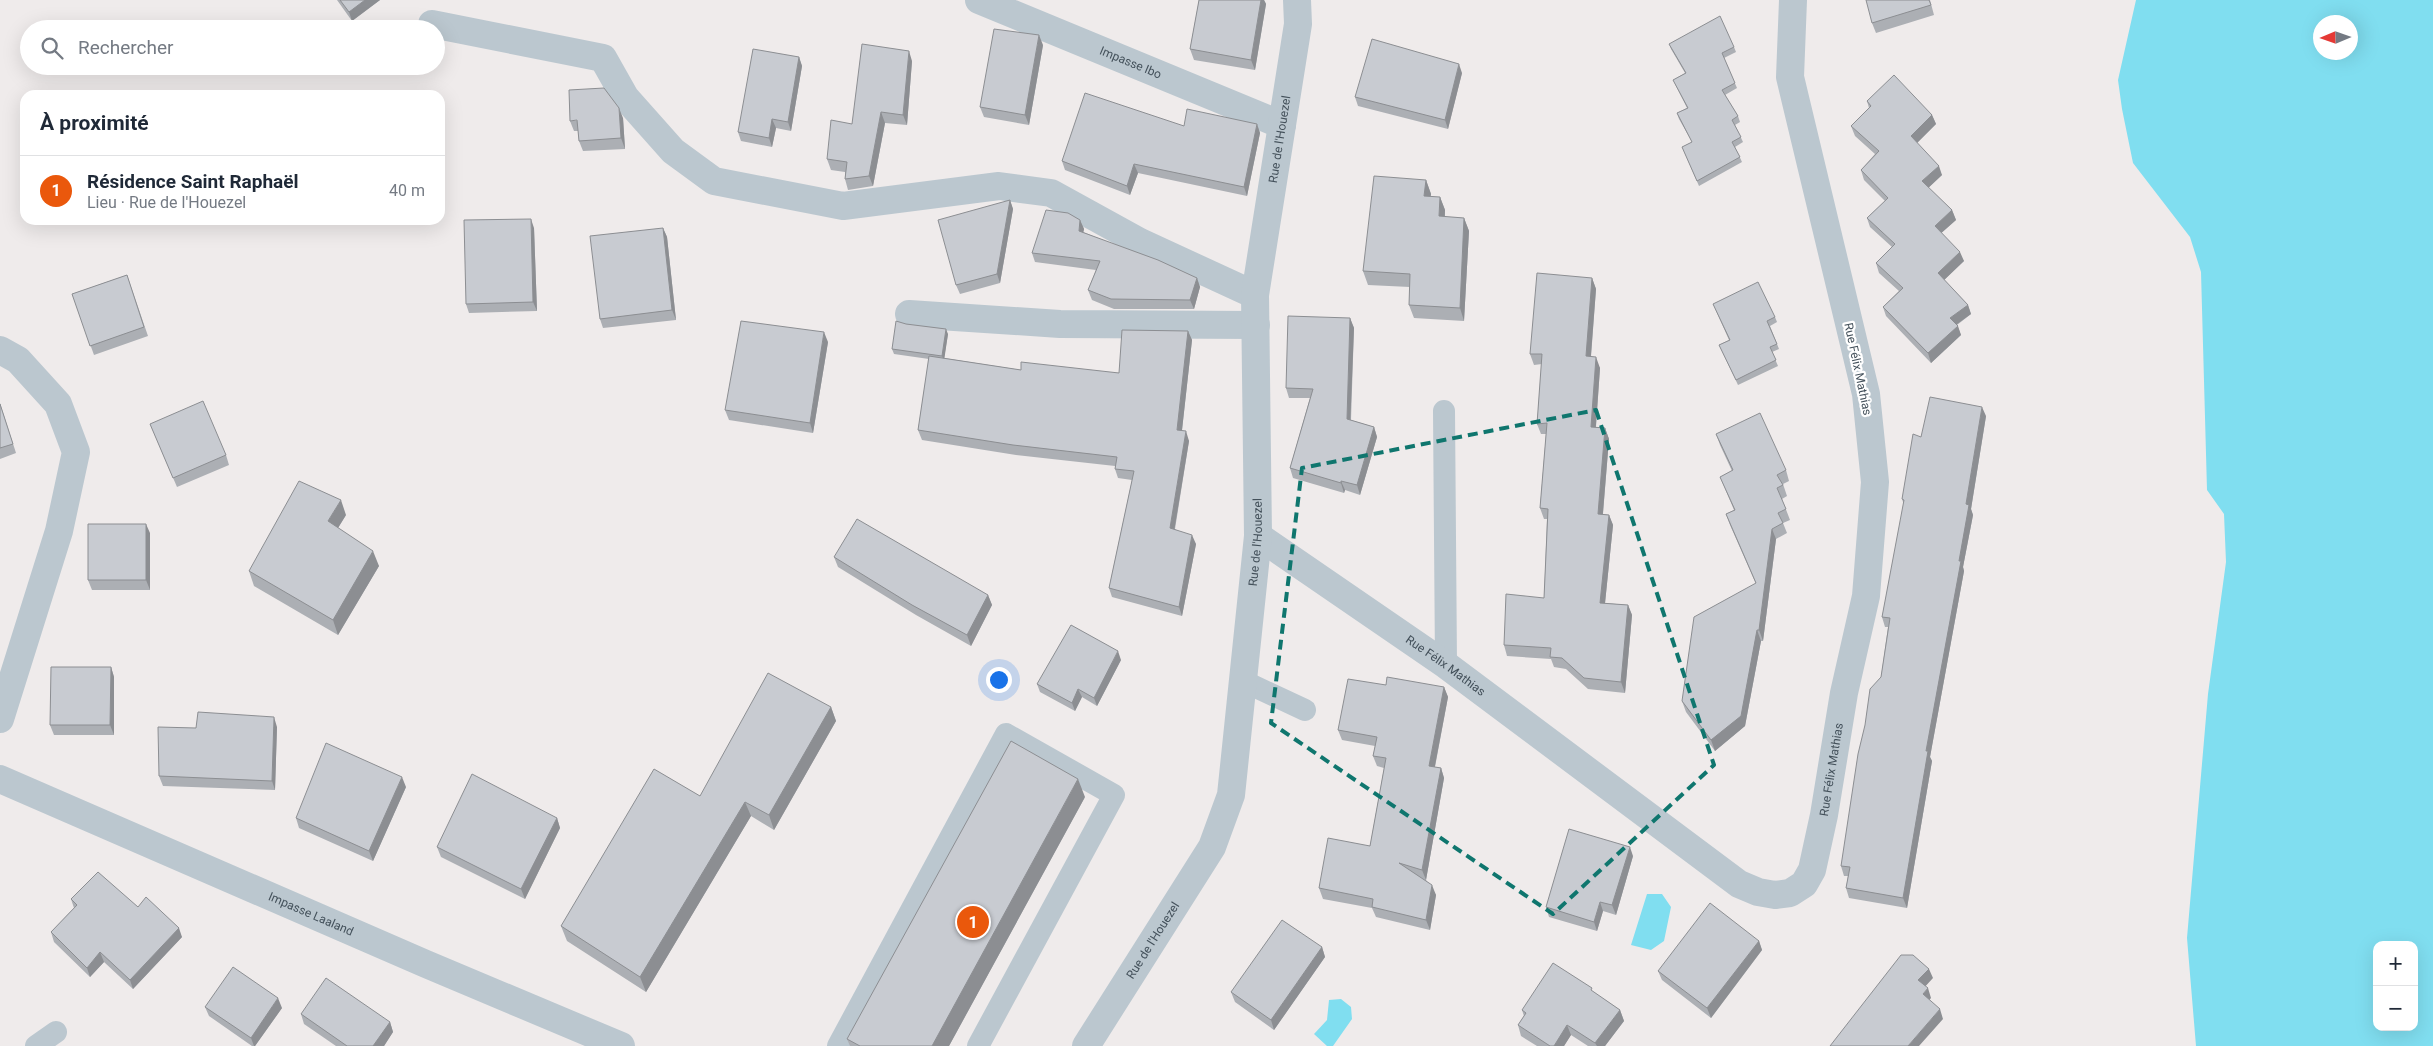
<!DOCTYPE html>
<html lang="fr">
<head>
<meta charset="utf-8">
<style>
  :root { --surface:#fff; --page:#f6f6f7; --text:#1f2937; --muted:#747a83; --line:#e0e1e3; --accent:#ea580c }
  body { margin:0; font-family:Roboto,sans-serif; background:var(--page); color:var(--text) }
  .controls { position:absolute; right:15px; bottom:15px; display:grid; overflow:hidden; border-radius:10px; box-shadow:0 5px 20px #0002 }
  .controls button { width:45px; height:45px; display:grid; place-items:center; padding:0; border:0; border-bottom:1px solid var(--line); background:var(--surface); color:var(--text); font:25px sans-serif }
  .compass { position:absolute; left:2313px; top:15px; width:45px; height:45px; border-radius:50%; background:var(--surface); box-shadow:0 5px 20px #0002; rotate:268deg }
  .you { position:absolute; left:998px; top:679px; width:18px; height:18px; margin:-12px; border:4px solid #fff; border-radius:50%; background:#1a73e8; box-shadow:0 0 0 8px #1a73e833 }
  .badge { display:grid; place-items:center; width:32px; height:32px; border-radius:50%; background:var(--accent); color:#fff; font-size:16px; font-weight:700 }
  .pin { position:absolute; translate:-50% -50%; border:2px solid #fff; box-shadow:0 1px 5px #0006 }
  .list { margin:0; padding:0; list-style:none }
  h2 { display:flex; justify-content:space-between; align-items:center; height:65px; margin:0; padding:0 20px; font-size:21px }
  h2 small { font-size:16px; font-weight:400; color:var(--muted) }
  .list li { display:grid; grid-template-columns:32px 1fr auto; gap:15px; align-items:center; box-sizing:border-box; height:70px; padding:0 20px; border-top:1px solid var(--line) }
  .list b { display:block; font-size:19px; white-space:nowrap }
  .list p { margin:0; font-size:16px; white-space:nowrap; color:var(--muted) }
  .list em { font-size:16px; font-style:normal; color:var(--muted) }
  .icon { flex:none; width:28px; height:28px; fill:none; stroke:currentColor; stroke-width:2; stroke-linecap:round; stroke-linejoin:round }
  .map { position:relative; flex:none; width:2433px; height:1046px; overflow:hidden }
  .search { position:absolute; background:var(--surface); box-shadow:0 5px 20px #0002; left:20px; top:20px; width:425px; height:55px; display:flex; align-items:center; gap:12px; box-sizing:border-box; padding:0 18px; border-radius:28px; color:var(--muted); font-size:19px }
  .panel { position:absolute; background:var(--surface); box-shadow:0 5px 20px #0002; left:20px; top:90px; width:425px; height:135px; border-radius:15px }
  .map>svg:first-child { display:block }
  .water { fill:#80def0; fill-rule:evenodd }
  .lines { fill:none; stroke-linecap:round; stroke-linejoin:round }
  .service { stroke:#bbc7cf; stroke-width:22 }
  .minor { stroke:#bbc7cf; stroke-width:28 }
  .tertiary { stroke:#bbc7cf; stroke-width:28 }
  .wall { fill:#acafb4 }
  .shaded-wall { fill:#8c8e92 }
  .building { fill:#c8cbd1; stroke:#8c8e92 }
  .marked { fill:none; stroke:#0f766e; stroke-width:4; stroke-dasharray:10 6; stroke-linejoin:round }
  .labels { text-anchor:middle; stroke-width:4.5; stroke-linejoin:round; paint-order:stroke }
  .street-label { font-size:12px; fill:#43505a; stroke:#fff }
</style>
</head>
<body>
<div class="map">
<svg width="2433" height="1046" viewBox="0 0 2433 1046">
  <rect width="100%" height="100%" fill="#efebeb"/>
  <!-- water -->
  <path class="water" d="M2136,0H2433V1046H2196L2187,938L2208,694L2226,562L2224,514L2207,490L2201,272L2190,237L2133,163L2122,109L2118,80ZM2320,22H2350V52H2320ZM2377,945H2414V1027H2377Z
    M1647,894H1662L1671,907L1664,941L1651,950L1631,945Z
    M1341,999L1351,1007L1352,1019L1333,1046H1327L1314,1034L1327,1020L1329,1000Z"/>
  <g class="lines">
    <!-- service -->
    <path class="service" d="M1444,411L1446,665
      M1243,681L1305,710
      M36,1046L56,1032
      M838,1046L1006,734L1114,795L978,1046"/>
    <!-- minor -->
    <g class="minor">
      <path id="s1" d="M979,0L1282,125"/>
      <path d="M432,24L603,58L625,97L673,151L714,181L843,206L999,186L1051,193L1140,242L1255,295"/>
      <path d="M909,314L1060,324L1256,325"/>
      <path d="M0,350L18,360L58,404L76,452L59,531L0,719"/>
      <path id="s2" d="M1258,536L1446,665L1739,884L1758,892L1775,895L1790,893L1804,884L1812,870L1824,815L1844,693L1866,596L1875,482L1866,394L1790,77L1793,0"/>
      <path id="s3" d="M0,779L426,964L621,1046"/>
    </g>
    <!-- tertiary -->
    <path class="tertiary" id="s4" d="M1086,1046L1212,847L1231,795L1258,536L1255,295L1298,24L1297,0"/>
  </g>
  <!-- wall -->
  <path class="wall" d="M337,0H380L352,21Z
    M1199,0H1264L1266,4L1255,70L1194,60L1190,49Z
    M1930,0L1934,15L1876,33L1872,23Z
    M1669,44L1734,47L1736,52L1724,58L1737,88L1725,95L1738,116L1740,122L1735,125L1743,142L1735,147L1742,162L1699,186L1682,147L1692,142L1679,119L1677,113L1687,108L1673,80L1685,73L1671,49Z
    M1043,45L1029,125L984,117L980,107Z
    M799,57L802,66L791,131L776,128L772,147L741,141L738,132Z
    M912,61L907,125L885,123L873,186L848,190L845,179V172L831,170L827,159L852,124Z
    M1462,73L1448,129L1358,106L1355,97Z
    M1867,101L1932,115L1936,124L1917,143L1942,175L1928,188L1952,210L1956,220L1941,233L1964,261L1944,280L1968,305L1971,314L1957,325L1961,335L1931,363L1886,316L1883,307L1899,291L1879,273L1876,263L1892,247L1870,227L1867,218L1885,201L1864,180L1861,170L1875,154L1855,136L1851,126L1869,108Z
    M623,118L625,149L583,151L579,141L578,131H574L570,121Z
    M1257,124L1260,133L1247,196L1138,173L1130,195L1065,170L1062,161L1184,126Z
    M1426,180L1431,194L1430,197H1440L1445,210V217L1464,218L1469,231L1464,321L1414,318L1409,305L1410,287L1368,285L1363,271Z
    M1010,200L1013,209L1000,283L960,294L956,285Z
    M330,220H415L331,223Z
    M1080,220L1084,229L1083,232L1197,278L1200,287L1194,309H1114L1092,300L1088,290L1096,270L1035,262L1032,253Z
    M534,228L537,311L469,313L466,304Z
    M663,228L667,237L676,320L603,328L600,319Z
    M127,275L148,336L94,355L72,294Z
    M1592,278L1596,289L1591,357L1600,368L1596,427L1605,428L1609,439L1603,514L1609,515L1613,525L1605,603L1628,605L1632,615L1625,693L1588,689L1566,669L1554,667L1551,659L1507,656L1504,645L1544,598L1547,519H1544L1540,508L1546,434H1541L1537,424L1542,364L1534,365L1530,354Z
    M1713,304L1775,317L1777,322L1770,326L1779,349L1772,352L1778,366L1738,385L1719,345L1729,340Z
    M1350,318L1354,328L1351,420L1374,427L1377,437L1360,495L1345,490L1344,493L1293,478L1290,468L1310,398H1289L1286,388Z
    M906,324L948,334L944,358L1021,370L1119,373L1188,331L1192,340L1182,430L1189,441L1175,529L1196,544L1182,616L1112,597L1109,588L1132,480L1118,478L1115,469V466L1016,455L922,440L918,430L929,359L894,354L892,349Z
    M828,342L813,433L729,420L725,410Z
    M0,403L16,453L0,459Z
    M1986,416L1971,509L1973,515L1963,567L1964,571L1930,757L1932,761L1907,908L1849,898L1846,888L1848,876H1844L1841,866L1881,677L1888,627H1885L1882,617L1904,505L1902,499L1921,437Z
    M150,424L226,455L229,465L177,487Z
    M1716,434L1786,470L1789,481L1783,484L1787,496L1782,499L1790,520L1783,523L1787,533L1776,539L1763,641H1761L1745,726L1715,751L1686,712L1682,701L1756,584L1730,525L1726,514L1734,510L1720,477L1732,471L1720,445Z
    M346,515L338,528L379,566L338,635L254,586L249,571Z
    M150,533V590H92L88,580Z
    M834,557L988,595L992,605L971,646L916,615L838,567Z
    M1121,660L1097,706L1082,697L1075,711L1040,692L1037,684Z
    M111,667L114,677V735H54L50,725Z
    M1386,685L1444,687L1448,697L1435,767L1441,768L1444,778L1426,880L1436,895L1430,930L1376,917L1372,908L1323,899L1319,888L1370,846L1384,768L1377,766L1373,756L1375,746L1342,740L1338,730Z
    M831,707L836,721L774,830L751,816L646,992L567,941L561,926L700,796Z
    M277,727L275,790L163,786L159,776L196,728Z
    M406,787L373,861L299,828L296,818Z
    M1085,797L949,1046H850L847,1039Z
    M557,818L560,828L525,899L441,857L437,847Z
    M1633,856L1616,915L1603,911L1597,931L1549,917L1546,907Z
    M71,899L138,907L182,937L133,989L104,962L90,977L54,942L51,932L74,908Z
    M1759,941L1762,950L1711,1018L1662,980L1658,971Z
    M1322,947L1325,957L1274,1030L1235,1002L1231,992Z
    M1593,992L1620,1010L1624,1021L1605,1046H1588L1571,1035L1564,1046H1537L1521,1036L1518,1025L1524,1016L1522,1010Z
    M205,1007L282,1008L255,1046H252L209,1016Z
    M301,1014L390,1022L393,1032L384,1046H336L304,1024Z"/>
  <!-- shaded-wall -->
  <path class="shaded-wall" d="M365,0H380L352,21L349,12Z
    M1261,0H1264L1266,4L1255,70L1251,60Z
    M1039,35L1043,45L1029,125L1025,115Z
    M909,51L912,61L907,125L903,115Z
    M799,57L802,66L791,131L788,122Z
    M1459,64L1462,73L1448,129L1445,120Z
    M619,108L623,118L625,149L621,138Z
    M881,112L885,123L873,186L869,176Z
    M1932,115L1936,124L1915,145L1911,136Z
    M772,119L776,128L772,147L769,138Z
    M1257,124L1260,133L1247,196L1244,187Z
    M1134,164L1138,173L1130,195L1127,186Z
    M1939,166L1942,175L1925,191L1922,181Z
    M1426,180L1431,194L1429,210L1424,196Z
    M1440,197L1445,210L1444,230L1439,216Z
    M1010,200L1013,209L1000,283L997,274Z
    M1952,210L1956,220L1938,236L1935,226Z
    M1464,218L1469,231L1464,321L1460,308Z
    M531,219L534,228L537,311L533,302Z
    M1080,220L1084,229L1082,240L1079,231Z
    M663,228L667,237L676,320L672,310Z
    M1960,252L1964,261L1941,283L1938,273Z
    M1197,278L1200,287L1194,309L1190,300Z
    M1592,278L1596,289L1590,367L1586,356Z
    M1968,305L1971,314L1953,327L1950,318Z
    M1350,318L1354,328L1350,429L1347,419Z
    M1958,326L1961,335L1931,363L1928,353Z
    M946,329L948,334L944,361L942,356Z
    M1188,331L1192,340L1181,439L1177,430Z
    M824,332L828,342L813,433L810,423Z
    M1596,357L1600,368L1595,438L1591,427Z
    M1982,407L1986,416L1971,509L1973,515L1963,567L1964,571L1930,757L1932,761L1907,908L1903,898L1926,751L1959,561L1966,504Z
    M1374,427L1377,437L1360,495L1357,485Z
    M1605,428L1609,439L1602,524L1598,514Z
    M1186,431L1189,441L1173,538L1170,528Z
    M1341,481L1345,490L1344,493L1341,483Z
    M341,500L346,515L333,536L328,521Z
    M1609,515L1613,525L1604,613L1600,603Z
    M146,524L150,533V590L146,580Z
    M1772,529L1776,539L1763,641L1759,630Z
    M1192,535L1196,544L1182,616L1179,607Z
    M373,551L379,566L338,635L333,620Z
    M988,595L992,605L971,646L967,635Z
    M1628,605L1632,615L1625,693L1621,682Z
    M1757,630L1761,641L1745,726L1715,751L1711,740Z
    M1118,651L1121,660L1097,706L1094,698Z
    M111,667L114,677V735L110,725Z
    M1444,687L1448,697L1433,776L1429,766Z
    M1078,689L1082,697L1075,711L1072,703Z
    M831,707L836,721L774,830L769,815Z
    M274,717L277,727L275,790L272,781Z
    M1441,768L1444,778L1426,880L1422,870Z
    M402,777L406,787L373,861L369,851Z
    M1078,779L1085,797L949,1046H932Z
    M745,802L751,816L646,992L640,977Z
    M557,818L560,828L525,899L521,889Z
    M1630,847L1633,856L1616,915L1612,905Z
    M1432,885L1436,895L1430,930L1426,920Z
    M1600,902L1603,911L1597,931L1594,922Z
    M179,928L182,937L133,989L130,980Z
    M1759,941L1762,950L1711,1018L1707,1008Z
    M1322,947L1325,957L1274,1030L1271,1020Z
    M100,952L104,962L90,977L87,968Z
    M1929,969L1933,978L1922,990L1918,980Z
    M1928,988L1931,998L1926,1004L1923,994Z
    M278,998L282,1008L255,1046H254L251,1038Z
    M1940,1009L1943,1019L1919,1046H1908Z
    M1620,1010L1624,1021L1605,1046H1597L1595,1043Z
    M390,1022L393,1032L384,1046H373Z
    M1567,1025L1571,1035L1564,1046H1554Z"/>
  <!-- building -->
  <path class="building" d="M340,0H365L349,12Z
    M1199,0H1261L1251,60L1190,49Z
    M1866,0H1929L1931,5L1872,23Z
    M1720,16L1734,47L1722,53L1735,83L1722,90L1738,116L1732,120L1741,137L1732,142L1740,157L1697,181L1682,147L1692,142L1677,113L1688,108L1673,80L1686,73L1669,44Z
    M994,29L1039,35L1025,115L980,107Z
    M1372,39L1459,64L1445,120L1355,97Z
    M862,44L909,51L903,115L881,112L869,176L845,179L847,162L827,159L831,120L852,124Z
    M753,49L799,57L788,122L772,119L769,138L738,132Z
    M1894,75L1932,115L1911,136L1939,166L1922,181L1952,210L1935,226L1960,252L1938,273L1968,305L1950,318L1958,326L1928,353L1883,307L1903,288L1876,263L1895,244L1867,218L1888,198L1861,170L1879,151L1851,126L1871,106L1867,101Z
    M604,88L619,108L621,138L579,141L577,120L570,121L569,90Z
    M1085,93L1184,126L1187,109L1257,124L1244,187L1134,164L1127,186L1062,161Z
    M1374,176L1426,180L1424,196L1440,197L1439,216L1464,218L1460,308L1409,305L1410,274L1363,271Z
    M1010,200L997,274L956,285L938,220Z
    M1046,210L1068,213L1080,220L1079,231L1158,260L1197,278L1190,300L1111,299L1088,290L1100,261L1032,253Z
    M531,219L533,302L466,304L464,220Z
    M663,228L672,310L600,319L590,236Z
    M1537,273L1592,278L1586,356L1596,357L1591,427L1605,428L1598,514L1609,515L1600,603L1628,605L1621,682L1584,678L1562,658L1550,657L1551,648L1504,645L1506,594L1544,598L1548,509L1540,508L1547,423L1537,424L1542,354H1530Z
    M127,275L144,327L90,346L72,294Z
    M1758,282L1775,317L1767,321L1777,344L1770,347L1776,360L1736,380L1719,345L1730,340L1713,304Z
    M1288,316L1350,318L1347,419L1374,427L1357,485L1341,481V483L1290,468L1313,389L1286,388Z
    M741,321L824,332L810,423L725,410Z
    M896,321L906,324L946,329L942,356L892,349Z
    M1122,330L1188,331L1177,430L1186,431L1170,528L1192,535L1179,607L1109,588L1134,471L1115,469L1117,457L1013,445L918,430L929,356L1021,370V362L1119,373Z
    M1930,397L1982,407L1966,504L1969,505L1959,561H1961L1926,751H1928L1903,898L1846,888L1850,867L1841,866L1858,754L1865,725L1870,689L1881,677L1890,618L1882,617L1904,500L1902,499L1913,434L1921,437Z
    M203,401L226,455L173,478L150,424Z
    M0,404L13,444L0,448Z
    M1760,413L1786,470L1777,475L1783,485L1777,488L1786,509L1778,513L1783,523L1772,529L1759,630H1757L1741,716L1711,740L1682,701L1694,617L1756,583L1726,514L1735,510L1720,477L1733,470L1716,434Z
    M299,481L341,500L328,521L373,551L333,620L249,571Z
    M857,519L988,595L967,635L912,605L834,557Z
    M88,524H146V580H88Z
    M1071,625L1118,651L1094,698L1078,689L1072,703L1037,684Z
    M51,667H111L110,725H50Z
    M768,673L831,707L769,815L745,802L640,977L561,926L654,769L700,796Z
    M1387,677L1444,687L1429,766L1441,768L1422,870L1399,863L1432,885L1426,920L1372,907L1373,899L1319,888L1328,838L1370,846L1386,758L1373,756L1377,737L1338,730L1348,679L1386,685Z
    M198,712L274,717L272,781L159,776L158,727L196,728Z
    M1011,741L1078,779L932,1046H860L847,1039Z
    M326,743L402,777L369,851L296,818Z
    M472,774L557,818L521,889L437,847Z
    M1569,829L1630,847L1612,905L1600,902L1594,922L1546,907Z
    M98,872L138,907L146,897L179,928L130,980L100,952L87,968L51,932L77,905L71,899Z
    M1710,903L1759,941L1707,1008L1658,971Z
    M1282,920L1322,947L1271,1020L1231,992Z
    M1901,955H1913L1929,969L1918,980L1928,988L1923,994L1940,1009L1908,1046H1830Z
    M1553,963L1592,988L1591,990L1620,1010L1595,1043L1567,1025L1554,1046H1550L1518,1025L1526,1013L1522,1010Z
    M233,967L278,998L251,1038L205,1007Z
    M326,978L390,1022L373,1046H347L301,1014Z"/>
  <!-- marked area -->
  <path class="marked" d="M1596,410L1714,765L1553,914L1271,723L1302,468Z"/>
  <g class="labels">
    <!-- street labels -->
    <g class="street-label">
      <text dy="4" stroke="none"><textPath href="#s1" startOffset="164">Impasse Ibo</textPath></text>
      <text dy="4" stroke="none"><textPath href="#s4" startOffset="950">Rue de l'Houezel</textPath></text>
      <text transform="translate(1858 369) rotate(78)" y="4">Rue Félix Mathias</text>
      <text dy="4" stroke="none"><textPath href="#s4" startOffset="545">Rue de l'Houezel</textPath></text>
      <text dy="4" stroke="none"><textPath href="#s2" startOffset="228">Rue Félix Mathias</textPath></text>
      <text dy="4" stroke="none"><textPath href="#s2" startOffset="782">Rue Félix Mathias</textPath></text>
      <text dy="4" stroke="none"><textPath href="#s3" startOffset="339">Impasse Laaland</textPath></text>
      <text dy="4" stroke="none"><textPath href="#s4" startOffset="125">Rue de l'Houezel</textPath></text>
    </g>
  </g>
</svg>
<div class="controls">
<button>+</button>
<button>−</button>
</div>
<svg class="compass" viewBox="-18 -18 36 36"><path d="M0-13l5 13h-10z" fill="#e53935"/><path d="M0 13l5-13h-10z" fill="#747a83"/></svg>
<div class="you"></div>
<div class="pin badge" style="left:973px;top:922px">1</div>
<div class="search"><svg class="icon" aria-label="search" viewBox="0 0 24 24"><circle cx="10" cy="10" r="6"/><path d="M15 15l6 6"/></svg>Rechercher</div>
<section class="panel">
<h2>À proximité<small></small></h2>
<ul class="list">
<li><span class="badge">1</span><div><b>Résidence Saint Raphaël</b><p>Lieu · Rue de l'Houezel</p></div><em>40 m</em></li>
</ul>
</section>
</div>
</body>
</html>
